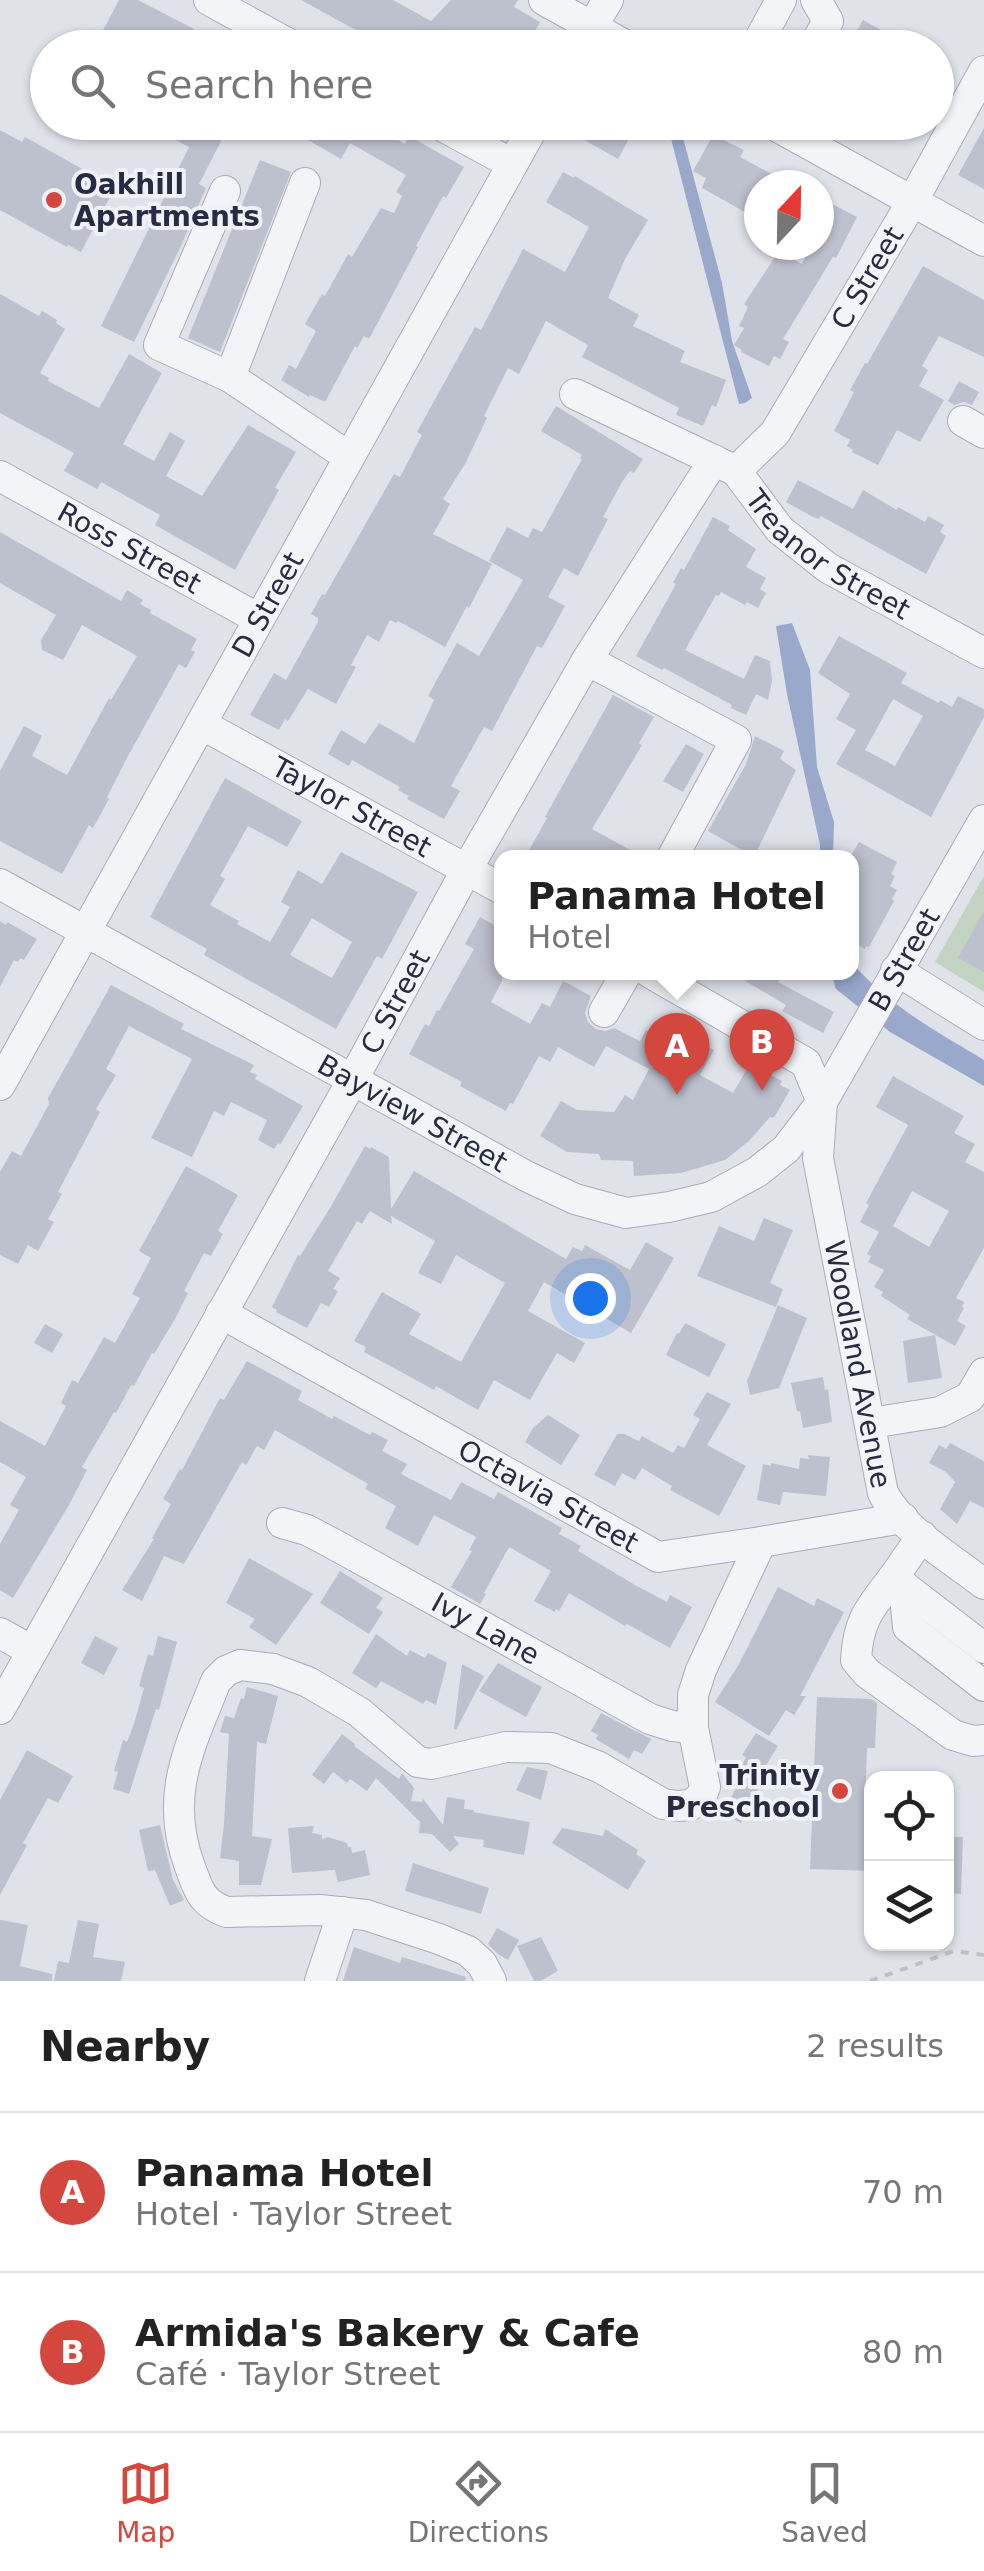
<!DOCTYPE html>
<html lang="en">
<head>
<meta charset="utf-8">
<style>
  :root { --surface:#fff; --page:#f6f6f6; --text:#222; --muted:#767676; --line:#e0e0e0; --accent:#d4473f }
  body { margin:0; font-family:"DejaVu Sans",sans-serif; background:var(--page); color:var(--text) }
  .controls { position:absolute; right:30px; bottom:30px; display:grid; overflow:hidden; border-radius:20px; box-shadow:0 2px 8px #0004 }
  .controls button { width:90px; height:90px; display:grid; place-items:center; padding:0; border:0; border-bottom:2px solid var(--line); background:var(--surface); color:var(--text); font:50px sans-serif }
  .compass { position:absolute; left:744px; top:170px; width:90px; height:90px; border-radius:50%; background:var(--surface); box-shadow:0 2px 8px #0004; rotate:22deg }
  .you { position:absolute; left:590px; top:1298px; width:35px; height:35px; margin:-25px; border:8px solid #fff; border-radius:50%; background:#1a73e8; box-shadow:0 0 0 15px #1a73e833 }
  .badge { display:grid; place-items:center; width:65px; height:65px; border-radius:50%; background:var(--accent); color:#fff; font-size:32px; font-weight:700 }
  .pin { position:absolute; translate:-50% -82px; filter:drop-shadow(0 2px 5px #0008) }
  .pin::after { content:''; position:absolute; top:52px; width:35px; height:30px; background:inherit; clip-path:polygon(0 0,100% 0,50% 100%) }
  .popup { position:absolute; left:494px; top:850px; width:365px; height:130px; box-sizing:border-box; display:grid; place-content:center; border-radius:20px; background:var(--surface); filter:drop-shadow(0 2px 8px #0005); font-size:32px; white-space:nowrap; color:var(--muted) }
  .popup b { font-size:38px; color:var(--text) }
  .popup::after { content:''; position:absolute; left:50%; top:100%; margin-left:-20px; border:20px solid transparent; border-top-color:var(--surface) }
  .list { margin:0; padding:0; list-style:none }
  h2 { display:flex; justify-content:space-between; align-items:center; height:130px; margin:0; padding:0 40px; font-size:42px }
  h2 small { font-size:32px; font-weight:400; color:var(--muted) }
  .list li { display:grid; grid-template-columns:65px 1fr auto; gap:30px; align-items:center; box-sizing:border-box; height:160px; padding:0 40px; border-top:2px solid var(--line) }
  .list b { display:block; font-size:38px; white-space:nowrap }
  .list p { margin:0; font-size:32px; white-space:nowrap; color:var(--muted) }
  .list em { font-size:32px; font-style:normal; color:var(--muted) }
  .icon { flex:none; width:55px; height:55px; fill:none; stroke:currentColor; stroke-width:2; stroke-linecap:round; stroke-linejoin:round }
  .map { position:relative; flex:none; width:984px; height:1981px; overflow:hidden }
  .search { position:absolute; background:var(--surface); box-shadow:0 2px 8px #0004; left:30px; right:30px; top:30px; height:110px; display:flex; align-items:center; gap:25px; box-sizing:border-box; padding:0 35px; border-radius:55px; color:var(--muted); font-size:38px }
  .sheet { height:450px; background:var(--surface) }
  nav { display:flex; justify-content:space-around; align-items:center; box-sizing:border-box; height:140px; border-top:2px solid var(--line); background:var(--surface); font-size:28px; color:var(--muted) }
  nav a { display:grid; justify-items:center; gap:5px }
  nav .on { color:var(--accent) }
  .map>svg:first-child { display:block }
  .green { fill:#c2d4c1 }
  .water { fill:#99a8cb }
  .building { fill:#bdc0cd; fill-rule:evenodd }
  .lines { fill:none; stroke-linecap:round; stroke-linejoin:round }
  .minor-casing { stroke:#a9abb8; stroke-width:32 }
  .path { stroke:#bec0c9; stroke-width:4; stroke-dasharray:8 8; stroke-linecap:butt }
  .minor { stroke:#f3f4f8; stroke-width:30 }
  .poi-dot { fill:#d4473f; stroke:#f0f1f7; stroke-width:4 }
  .labels { text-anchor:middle; stroke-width:8; stroke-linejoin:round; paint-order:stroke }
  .poi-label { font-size:28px; font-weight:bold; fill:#282c42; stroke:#f0f1f7; text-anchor:start }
  .street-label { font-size:28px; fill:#282c42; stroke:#f0f1f7 }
</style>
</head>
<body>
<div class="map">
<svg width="984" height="1981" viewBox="0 0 984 1981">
  <rect width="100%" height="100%" fill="#e0e2ea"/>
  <!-- green -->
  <path class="green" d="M984,876V992L935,962Z"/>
  <!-- water -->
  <path class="water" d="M667,123H679L722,283L732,341L752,398L745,403L739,404Z
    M792,623L810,670L817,767L834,822L833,857H820V845L787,694L776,626Z
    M852,963C891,1007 934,1030 984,1060V1086L890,1032L836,989L831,973L852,972Z"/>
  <!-- building -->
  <path class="building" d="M119,0H138L194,29L196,33L223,48H100L105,38L100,36Z
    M301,0H393L431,21L451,0H518L514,7L540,22L526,48H407L388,36L383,45Z
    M863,20L913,48H847Z
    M140,122H231L199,184L206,188L180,248L134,342L101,326L189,147Z
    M277,122H366L405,144L409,136L464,167L446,198L443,196L416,246L418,247L369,339L364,336L357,348L355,346L325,402L310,395L309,397L281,380L289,365L296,369L316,331L305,324L322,294L325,296L348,254L352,257L381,208L394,213L402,196L396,192L406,175L350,143L341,159Z
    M585,122H638L618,159L577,136Z
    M984,128V189L958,175Z
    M0,130L22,142L25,137L104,181V184L114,190L102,212L107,214L98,232L93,229L81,252L68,245L67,247L0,210Z
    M713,135L744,150L740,157L792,185H759V220L702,188L706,178L693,171Z
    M260,160L291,172L220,352L188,338Z
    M563,172L574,178L575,176L648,220L625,259L608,298L639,315L633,326L685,351L680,362L726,380L716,407L712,405L703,426L676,415L679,408L582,357L588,345L546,321L519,374L508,368L484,416L487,418L465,464L443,499L450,504L433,534L492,564L469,608L467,606L445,647L398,621L396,623L390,620L379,642L367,635L351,665L356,667L336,704L308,689L288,721L285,719L279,730L250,715L274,673L286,680L318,622V618L311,614L322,594L325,595L394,474L400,477L422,435L417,432L475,327L481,330L523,249L565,272L589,227L546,202Z
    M832,204L857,217L836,258L833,257L783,339L789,342L780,359L774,356L769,366L741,352L742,350L734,345L744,328L739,326L748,307L744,304L779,251L802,264L811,245H819V230Z
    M923,266L984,300V357L939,336L922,366L928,370L919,386L944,400L920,442L897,430L878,465L852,452L853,450L847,446L850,440L834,431L854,392L850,390L865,363L867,364Z
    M0,294L39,316L42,311L57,320L56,323L65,329L40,373L49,378L48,381L99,408L129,354L162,373L123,444L154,461L170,432L185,441L166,476L202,496L248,425L296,452L275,488L279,490L235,570L155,525L160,515L101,482L97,489L64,471L74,453L0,413Z
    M959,381L979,392L972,405L964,402L954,405L948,401Z
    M556,406L643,459L634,473L630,471L622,482L603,517L608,519L578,576L564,568L548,597L565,606L542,648L537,646L492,731L484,727L451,786L460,791L444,819L407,799L409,796L398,790L400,787L352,760L349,766L328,754L341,730L365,744L379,723L414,743L434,700L428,696L457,643L479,656L523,580L489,561L507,527L528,538L533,528L542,532L582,459L580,458L582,455L541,431Z
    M798,480L853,509L863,490L897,510L898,507L925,522L928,516L944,525L940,532L946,536L926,574L821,516L819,519L813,517L786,502Z
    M713,517L730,526L728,530L756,549L746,567L766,578L760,589L766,593L758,608L747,602L745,605L721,592L719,596L716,595L685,650L744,679L755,655L770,661L772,681L768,700L756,694L746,715L731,708L732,705L664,668L662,670L636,656L676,584L673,583L681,568L684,570Z
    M0,532L121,601L127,590L143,600L140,604L151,610L150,613L197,639L191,650L195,652L186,668L179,664L128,756L107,797L109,799L93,828L89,825L62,874L0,841V771L24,726L42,736L32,756L67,775L109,698L111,700L137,656L82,625L63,660L42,650L41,640L56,615L0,583Z
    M839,636L907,673L901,683L939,703L940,700L952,707L958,696L984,709V717L931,817L836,764L856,730L836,719L850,694L818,673ZM893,699L923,716L895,766L865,750Z
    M613,695L654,717L639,743L642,745L592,829L645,858H537L528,852L547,818L545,817Z
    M755,736L784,751L780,759L796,770L754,857L708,831L746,764Z
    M686,744L704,754L683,792L663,781Z
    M225,778L302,821L287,847L248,826L220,876L225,879L210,905L239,921L237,924L270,942L290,907L281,902L298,870L322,884L341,852L418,892L382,959L377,956L336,1029L204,955L207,949L150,917ZM312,918L352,942L332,978L290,955Z
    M859,842L897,862L891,874L895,876L890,886L897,890L892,899L894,901L869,947L866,946L865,949L852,942V854Z
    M984,911V972L958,958Z
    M480,917L502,929V981L491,1002L530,1024L542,1003L550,1007L563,981L591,996L585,1013L588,1022L596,1029L605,1031L614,1028L640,1041L646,1030L680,1048L684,1041L696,1048L699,1042L714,1050L700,1075L733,1093L750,1064L782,1081L780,1085L790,1090L775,1116L772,1118L770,1117L749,1141L725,1160L681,1173L634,1176L633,1161L601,1160L599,1154L567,1152L540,1136L561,1101L577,1110L614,1112L625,1095L633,1100L649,1069L606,1046L594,1067L558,1047L550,1062L539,1056L513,1104L510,1103L506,1111L460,1086L462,1082L409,1054L425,1024L429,1026L437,1010L439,1011L474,949L465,944Z
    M0,921L6,925L7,922L37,939L24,960L20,958L18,962L14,960L0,987Z
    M730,972H784L778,982L834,1012L823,1033L782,1011L786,1005Z
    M111,985L184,1024L181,1029L254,1065L250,1072L257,1075L255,1079L303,1106L280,1145L278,1143L274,1149L258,1140L267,1120L231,1102L224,1116L214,1111L192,1157L151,1138L192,1059L129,1026L106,1069L116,1075L96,1109L100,1112L58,1192L62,1194L48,1219L54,1222L38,1251L28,1245L18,1264L0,1255V1172L12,1151L21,1156L49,1104L48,1098Z
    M893,1076L964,1116L954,1133L975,1144L965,1162L984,1172V1248L956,1298L964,1302L962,1307L964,1308L957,1321L966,1326L955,1346L907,1319L910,1315L881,1296L883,1292L874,1287L884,1270L868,1262L871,1256L867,1254L879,1232L860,1222L869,1205L866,1203L908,1125L876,1107ZM912,1191L949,1211L929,1247L893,1226Z
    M365,1146L370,1149L371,1147L389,1157L391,1209L414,1171L566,1259L573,1247L582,1251L585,1245L630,1270L646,1242L674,1258L631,1333L544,1282L528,1311L585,1343L574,1363L557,1353L530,1400L494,1380L478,1410L436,1386L434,1390L392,1367L364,1352L366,1347L354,1341L382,1292L421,1314L409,1334L461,1362L505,1283L456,1255L441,1284L418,1273L435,1241L391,1216L392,1224L370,1211L362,1224L357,1221L328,1271L340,1278L333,1289L338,1291L329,1307L321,1303L307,1328L276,1312L277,1310L272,1307L298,1255L300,1256L330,1208Z
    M186,1166L238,1195L218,1231L223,1234L211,1256L204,1253L184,1291L188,1293L175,1319L154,1354L152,1353L134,1386L131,1385L116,1413L114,1412L106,1426L82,1467L87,1470L69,1505L13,1598L0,1590V1544L19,1510L10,1505L26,1477L0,1462V1421L45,1446L66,1406L61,1403L72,1380L78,1383L104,1337L115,1343L140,1298L132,1294L151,1258L139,1251Z
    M764,1218L793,1230L770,1283L783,1289L776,1307L697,1276L719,1226L754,1241Z
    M778,1305L807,1318L779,1388L750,1395L747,1381Z
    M685,1323L726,1344L709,1377L666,1355L677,1333L679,1334Z
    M45,1324L63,1334L52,1353L34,1343Z
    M935,1335L942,1378L908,1383L903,1341Z
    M247,1361L302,1391L298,1400L332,1419L334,1416L370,1435L372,1432L388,1440L382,1451L407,1464L401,1474L451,1500L461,1482L494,1499L498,1492L562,1528L559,1534L581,1546L578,1551L635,1585L667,1602L670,1595L692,1607L670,1648L627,1624L625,1626L569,1593L559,1611L556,1609L555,1612L534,1601L551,1571L509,1547L484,1593L486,1594L480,1604L451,1587L472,1551L469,1550L476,1537L434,1515L418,1546L385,1528L396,1506L365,1489L368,1484L275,1430L264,1450L257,1446L246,1465L242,1462L184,1564L164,1556L142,1601L122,1590L154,1539L152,1538L171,1504L163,1499L180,1469L182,1470L220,1398L224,1400Z
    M823,1377L825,1390L828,1389L832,1422L803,1428L800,1411H797L791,1383Z
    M707,1392L731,1404L707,1445L746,1466L719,1516L670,1490L672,1486L642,1468L635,1480L622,1473L615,1486L594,1475L617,1434H624L639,1441L642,1436L673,1453L678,1445L684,1448L700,1419L693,1415Z
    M548,1415L580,1435L561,1465L525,1442L533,1428Z
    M950,1443L984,1461V1508L970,1501L957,1524L940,1509L955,1482L946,1472L929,1463L939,1445L946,1449Z
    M808,1455L830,1457L826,1496L783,1492L780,1505L757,1500L763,1464L771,1466V1463L799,1469L800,1458L809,1459Z
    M249,1558L313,1594L276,1645L249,1627L255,1619L226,1603Z
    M340,1571L383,1598L376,1608L383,1612L369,1634L320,1603Z
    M778,1587L814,1606L817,1598L844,1612L800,1696H806L794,1715L786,1710L769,1736L715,1702L739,1664Z
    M376,1634L407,1656L410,1650L425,1658L428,1653L447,1663L436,1705L426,1700L423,1704L381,1681L376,1688L352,1673Z
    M95,1636L118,1648L104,1675L81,1663Z
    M158,1636L177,1642L159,1710L156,1709L129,1794L113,1789L118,1772L114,1771L123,1740L127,1742L134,1724L144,1688L139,1686L148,1654L153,1656Z
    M498,1663L542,1687L526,1717L479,1691Z
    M462,1664L484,1676L456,1730L454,1729Z
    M247,1687L278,1696L266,1744L257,1742L252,1836L272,1839L261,1885H239V1861L220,1858L224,1824L229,1734L220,1732L225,1716L234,1718L241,1698L244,1699Z
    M817,1697L871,1699L877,1703L875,1748H867L864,1833L872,1834V1871L810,1869Z
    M601,1713L651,1739L642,1754L634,1750L629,1759L596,1739L598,1735L591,1731Z
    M756,1733L778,1746L761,1773L765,1775L741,1823L723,1814L739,1782L735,1780L746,1757L742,1755Z
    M342,1734L355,1744L354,1746L399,1779L402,1773L414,1788L411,1801L422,1802L423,1799L443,1825L447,1797L465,1800L464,1809L474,1810L473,1812L530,1822L524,1855L483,1847L484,1840L453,1836L459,1844L450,1852L432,1834L419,1833L420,1822L376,1778L367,1791L350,1779L347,1783L333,1772L324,1784L312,1775Z
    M27,1750L73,1776L58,1803L48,1798L23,1843L27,1845L0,1895V1800Z
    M527,1767L548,1771L541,1800L516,1790Z
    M160,1825L173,1880L184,1900L170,1906L155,1870L148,1871L139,1830Z
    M314,1826L312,1833L322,1835V1839L328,1837L347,1843L348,1847H351L352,1853L365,1850L370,1875L338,1882L335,1870L292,1873L288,1828Z
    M562,1828L603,1836L605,1829L638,1850L636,1854L646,1861L628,1890L552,1843Z
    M946,1837H963L961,1894L946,1893Z
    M413,1863L489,1888L481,1914L405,1891Z
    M0,1920L28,1925L20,1966L52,1974V1981H0Z
    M78,1920L99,1924L93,1957L125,1962L121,1981H54L58,1961L69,1963Z
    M497,1928L519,1940L508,1960L498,1954L488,1944Z
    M541,1937L558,1971L540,1981H534L517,1946Z
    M354,1947L400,1963L402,1957L466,1977L465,1981H343Z"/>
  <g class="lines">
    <!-- minor casing -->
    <g class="minor-casing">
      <g id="minor">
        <path d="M209,0L296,48"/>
        <path d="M544,0L630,48"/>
        <path d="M579,48L608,0"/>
        <path d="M755,48L781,0"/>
        <path d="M813,48L828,21L816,0"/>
        <path d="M435,122L512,164"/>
        <path d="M769,122L984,241"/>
        <path d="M305,183L230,377L349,457"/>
        <path d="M225,191L159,345L230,377"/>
        <path id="s1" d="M575,394L736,471L780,530L828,568L984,653"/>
        <path d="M963,421L984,433"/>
        <path id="s2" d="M736,471L775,433L912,202L984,71"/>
        <path id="s3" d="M0,476L259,619"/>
        <path d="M587,660L736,740L672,858"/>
        <path id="s4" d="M201,724L502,889"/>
        <path id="s5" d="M0,884L526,1176L575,1199L626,1213L669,1207L711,1197L757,1172L786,1149L822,1102L984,820"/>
        <path d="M896,970L984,1025"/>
        <path id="s6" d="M649,972L806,1063L822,1102L818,1158L883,1493C901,1529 952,1559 984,1584"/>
        <path d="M604,1012L627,972"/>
        <path id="s7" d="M0,1085L536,122"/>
        <path id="s8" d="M221,1313L658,1557L761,1542L903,1518"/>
        <path d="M871,1423L940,1412L970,1397L984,1373"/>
        <path id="s9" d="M282,1523L307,1530L337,1546L650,1719L672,1726L693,1728"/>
        <path d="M922,1536L893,1578L984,1648"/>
        <path d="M893,1578C870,1608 858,1620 856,1660L867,1673L953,1735L973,1741L984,1740"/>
        <path d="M904,1586L908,1627L984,1686"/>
        <path d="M0,1633L32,1651"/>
        <path id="s10" d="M0,1709L352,1081L467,869L587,660L714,460"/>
        <path d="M320,1981L343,1912"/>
        <path d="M491,1981L482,1964L468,1951L439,1939L366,1915L320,1910L226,1912C201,1902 199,1891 190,1867C163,1795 190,1747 216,1681L226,1671L240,1665L273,1669L308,1682L359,1712L418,1762L431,1764L506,1747L551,1748L599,1767L663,1804L678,1806L691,1805L701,1797L705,1787L693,1728V1695L701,1670L761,1542"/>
      </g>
    </g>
    <!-- path -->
    <path class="path" d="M870,1981L954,1951L984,1955"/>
    <!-- minor -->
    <use href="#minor" class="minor"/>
  </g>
  <!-- markers -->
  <g class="poi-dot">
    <circle cx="54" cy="200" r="10"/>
    <circle cx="840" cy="1791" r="10"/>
  </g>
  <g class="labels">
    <!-- poi labels -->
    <g class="poi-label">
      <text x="74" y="194">Oakhill<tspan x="74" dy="32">Apartments</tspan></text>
      <text x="820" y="1785" text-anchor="end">Trinity<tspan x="820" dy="32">Preschool</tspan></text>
    </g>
    <!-- street labels -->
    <g class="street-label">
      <text dy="10" stroke="none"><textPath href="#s2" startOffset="235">C Street</textPath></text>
      <text dy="10" stroke="none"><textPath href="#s3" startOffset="148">Ross Street</textPath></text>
      <text dy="10" stroke="none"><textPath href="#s1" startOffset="305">Treanor Street</textPath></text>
      <text dy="10" stroke="none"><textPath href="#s7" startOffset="550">D Street</textPath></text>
      <text dy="10" stroke="none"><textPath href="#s4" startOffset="172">Taylor Street</textPath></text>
      <text dy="10" stroke="none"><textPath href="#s5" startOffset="1108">B Street</textPath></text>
      <text dy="10" stroke="none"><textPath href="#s10" startOffset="810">C Street</textPath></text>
      <text dy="10" stroke="none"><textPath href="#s5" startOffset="472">Bayview Street</textPath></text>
      <text dy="10" stroke="none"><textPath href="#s6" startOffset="490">Woodland Avenue</textPath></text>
      <text dy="10" stroke="none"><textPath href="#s8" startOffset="375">Octavia Street</textPath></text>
      <text dy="10" stroke="none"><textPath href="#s9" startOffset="230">Ivy Lane</textPath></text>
    </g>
  </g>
</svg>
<div class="controls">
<button><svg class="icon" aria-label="locate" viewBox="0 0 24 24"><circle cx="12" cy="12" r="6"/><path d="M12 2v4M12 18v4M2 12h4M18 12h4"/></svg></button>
<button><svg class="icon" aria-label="layers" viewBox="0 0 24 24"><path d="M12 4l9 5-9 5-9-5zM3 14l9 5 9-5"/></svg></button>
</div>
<svg class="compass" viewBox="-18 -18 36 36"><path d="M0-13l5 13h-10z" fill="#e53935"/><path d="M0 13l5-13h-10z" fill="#767676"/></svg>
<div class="you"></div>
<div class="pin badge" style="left:677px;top:1095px">A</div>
<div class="popup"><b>Panama Hotel</b>Hotel</div>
<div class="pin badge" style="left:762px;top:1091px">B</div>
<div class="search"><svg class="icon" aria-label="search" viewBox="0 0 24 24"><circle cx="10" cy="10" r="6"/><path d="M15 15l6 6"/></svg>Search here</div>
</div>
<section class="sheet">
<h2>Nearby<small>2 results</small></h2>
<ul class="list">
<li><span class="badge">A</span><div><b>Panama Hotel</b><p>Hotel · Taylor Street</p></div><em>70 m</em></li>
<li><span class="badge">B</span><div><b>Armida's Bakery &amp; Cafe</b><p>Café · Taylor Street</p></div><em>80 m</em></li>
</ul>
</section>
<nav>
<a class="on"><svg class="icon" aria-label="map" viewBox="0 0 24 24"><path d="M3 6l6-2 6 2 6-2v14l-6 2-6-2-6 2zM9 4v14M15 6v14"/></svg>Map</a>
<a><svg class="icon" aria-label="directions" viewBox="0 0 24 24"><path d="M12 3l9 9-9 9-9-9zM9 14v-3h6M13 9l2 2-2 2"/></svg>Directions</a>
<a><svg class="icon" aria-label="saved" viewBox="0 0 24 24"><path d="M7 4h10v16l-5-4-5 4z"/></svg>Saved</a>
</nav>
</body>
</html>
